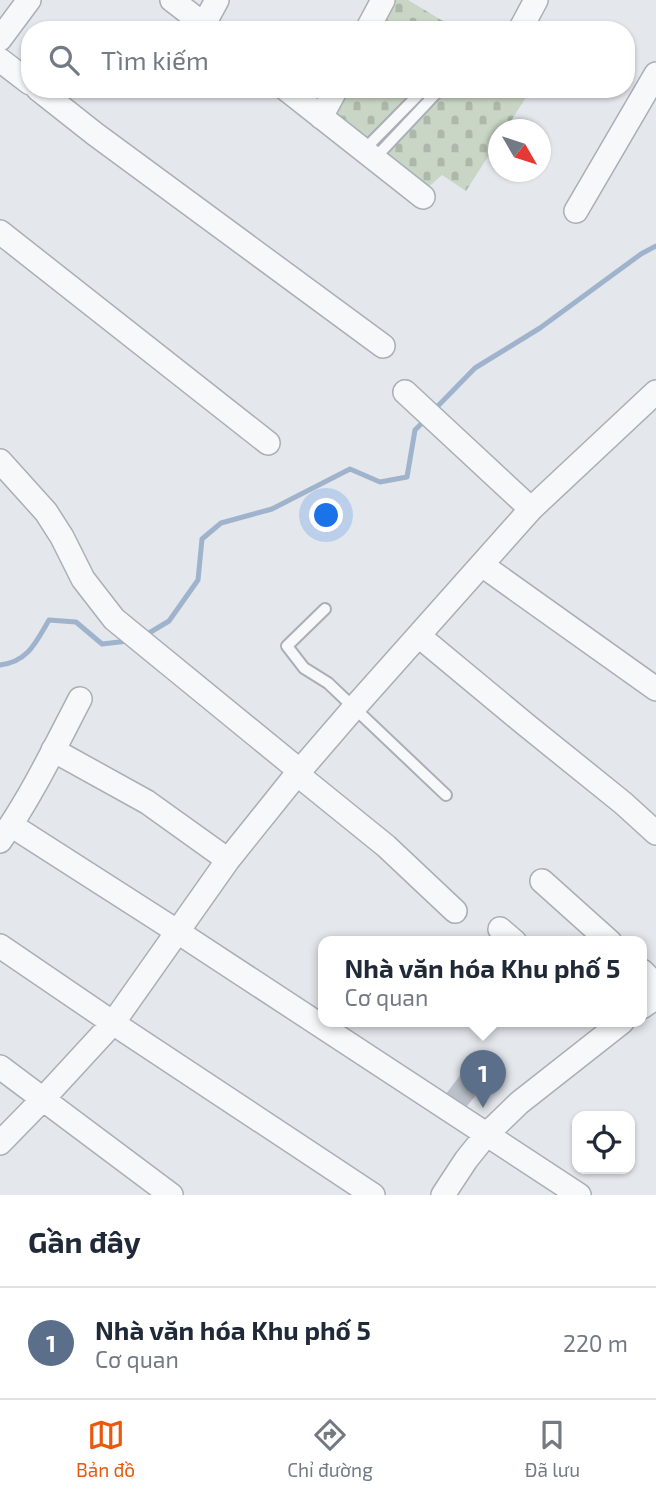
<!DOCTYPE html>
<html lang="vi">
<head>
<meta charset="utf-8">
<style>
  :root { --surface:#fff; --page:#f6f6f7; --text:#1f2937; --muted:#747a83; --line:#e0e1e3; --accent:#ea580c }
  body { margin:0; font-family:"Exo 2",sans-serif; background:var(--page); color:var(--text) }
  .controls { position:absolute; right:21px; bottom:21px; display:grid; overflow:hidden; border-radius:14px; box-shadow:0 2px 5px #0004 }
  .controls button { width:63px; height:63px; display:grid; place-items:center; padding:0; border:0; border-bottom:2px solid var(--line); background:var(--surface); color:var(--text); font:35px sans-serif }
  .compass { position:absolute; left:488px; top:119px; width:63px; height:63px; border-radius:50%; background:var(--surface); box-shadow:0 2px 5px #0004; rotate:129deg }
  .you { position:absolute; left:327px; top:516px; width:24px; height:24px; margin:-18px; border:5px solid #fff; border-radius:50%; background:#1a73e8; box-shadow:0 0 0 10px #1a73e833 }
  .badge { display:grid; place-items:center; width:46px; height:46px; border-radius:50%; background:var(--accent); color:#fff; font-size:23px; font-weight:700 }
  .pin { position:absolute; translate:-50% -58px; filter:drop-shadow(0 2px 4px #0008) }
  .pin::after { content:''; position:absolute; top:37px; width:24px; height:21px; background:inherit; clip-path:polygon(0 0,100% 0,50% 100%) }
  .popup { position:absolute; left:318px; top:936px; width:329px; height:91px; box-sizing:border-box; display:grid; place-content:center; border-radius:14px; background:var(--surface); filter:drop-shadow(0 2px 5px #0005); font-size:23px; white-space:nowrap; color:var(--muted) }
  .popup b { font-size:26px; color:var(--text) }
  .popup::after { content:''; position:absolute; left:50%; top:100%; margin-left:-14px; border:14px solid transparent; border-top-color:var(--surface) }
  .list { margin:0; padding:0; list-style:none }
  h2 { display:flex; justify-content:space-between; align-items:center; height:91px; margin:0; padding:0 28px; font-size:30px }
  h2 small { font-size:23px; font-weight:400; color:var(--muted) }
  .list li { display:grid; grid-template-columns:46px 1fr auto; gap:21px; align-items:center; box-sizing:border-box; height:112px; padding:0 28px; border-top:2px solid var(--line) }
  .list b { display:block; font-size:26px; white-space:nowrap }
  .list p { margin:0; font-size:23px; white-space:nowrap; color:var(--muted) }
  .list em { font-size:23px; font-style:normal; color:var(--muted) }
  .icon { flex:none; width:38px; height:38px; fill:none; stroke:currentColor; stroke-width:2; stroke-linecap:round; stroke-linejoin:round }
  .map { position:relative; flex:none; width:656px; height:1195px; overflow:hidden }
  .search { position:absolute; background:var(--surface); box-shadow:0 2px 5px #0004; left:21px; right:21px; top:21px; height:77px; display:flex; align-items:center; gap:18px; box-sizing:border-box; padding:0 24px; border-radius:28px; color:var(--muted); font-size:26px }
  .sheet { height:203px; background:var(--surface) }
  nav { display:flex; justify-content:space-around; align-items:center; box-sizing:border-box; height:98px; border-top:2px solid var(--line); background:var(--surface); font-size:19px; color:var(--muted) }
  nav a { display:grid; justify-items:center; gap:4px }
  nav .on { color:var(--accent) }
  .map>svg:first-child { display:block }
  .cemetery { fill:url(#cemetery-stones) }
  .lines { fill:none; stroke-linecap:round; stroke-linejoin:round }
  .stream { stroke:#9fb4cc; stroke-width:5 }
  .building { fill:#bbc0ca }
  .service-casing { stroke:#a9aeb7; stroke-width:14 }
  .minor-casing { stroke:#a9aeb7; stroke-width:26 }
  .service { stroke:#f7f8fa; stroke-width:10 }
  .minor { stroke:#f7f8fa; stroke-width:23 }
</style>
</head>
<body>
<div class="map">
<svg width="656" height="1195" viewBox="0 0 656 1195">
  <defs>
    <pattern id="cemetery-stones" width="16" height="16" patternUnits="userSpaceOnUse" patternTransform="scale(1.75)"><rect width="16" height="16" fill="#c9d6c5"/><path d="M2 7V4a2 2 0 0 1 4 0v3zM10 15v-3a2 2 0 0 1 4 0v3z" fill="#adb8ab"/></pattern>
  </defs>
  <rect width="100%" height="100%" fill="#e4e7ec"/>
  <!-- cemetery -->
  <path class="cemetery" d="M390,0H408L458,30H375Z
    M343,89H531L506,129L498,130V141L466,191L442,175L425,190L330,115Z"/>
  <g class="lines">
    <!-- stream -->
    <path class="stream" d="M433,411L475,368L540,328L641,254L656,246
      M144,636L169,621L198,580L202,539L221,523L272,509L350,469L380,482L407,477L415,430L427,418
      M0,665C28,662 36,642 49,620L76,622L102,644L128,641"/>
  </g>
  <!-- building -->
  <path class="building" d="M461,1074L481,1089L463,1111L443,1098Z"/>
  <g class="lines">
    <!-- service casing -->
    <g class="service-casing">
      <path id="service" d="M364,150L424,89
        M374,159L440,89
        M325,609L287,646L304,668L328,683L446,795"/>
    </g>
    <!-- minor casing -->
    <g class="minor-casing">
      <path id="minor" d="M172,0L211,30
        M204,24L217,0
        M367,30L383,0
        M520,30L536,0
        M0,39L29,0
        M0,60L30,83
        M38,89L95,134L383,346
        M286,89L423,197
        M321,117L336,89
        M576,211L656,74
        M0,232L268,443
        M405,392L531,509
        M0,461L46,512L62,537L83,579L114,619L300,771
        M482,565L656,689
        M419,636L525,724L623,803L656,833
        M53,750L147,802L228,860
        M297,774L386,846L455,911
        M11,825L178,932L579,1195
        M0,841C31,797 55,747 80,699
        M542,881L610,942
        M500,929L515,942
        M0,946L113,1023L373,1195
        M642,971L656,985
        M642,1007L656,997
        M0,1067L171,1195
        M0,1143L43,1099L113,1023L228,860L297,774L353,709L531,509L656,392
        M443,1195L466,1160L486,1135L519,1103L622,1022"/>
    </g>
    <!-- service -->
    <use href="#service" class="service"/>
    <!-- minor -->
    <use href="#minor" class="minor"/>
  </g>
</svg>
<div class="controls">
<button><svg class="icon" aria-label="locate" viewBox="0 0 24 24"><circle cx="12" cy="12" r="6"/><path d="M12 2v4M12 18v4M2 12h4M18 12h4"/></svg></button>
</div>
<svg class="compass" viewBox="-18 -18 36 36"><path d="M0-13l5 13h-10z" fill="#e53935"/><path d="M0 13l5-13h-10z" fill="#747a83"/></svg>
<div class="you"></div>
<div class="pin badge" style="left:483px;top:1108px;background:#5c6f8a">1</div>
<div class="popup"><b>Nhà văn hóa Khu phố 5</b>Cơ quan</div>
<div class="search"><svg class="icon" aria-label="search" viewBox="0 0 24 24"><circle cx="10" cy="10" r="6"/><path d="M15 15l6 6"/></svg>Tìm kiếm</div>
</div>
<section class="sheet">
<h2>Gần đây<small></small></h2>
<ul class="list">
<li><span class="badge" style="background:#5c6f8a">1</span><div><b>Nhà văn hóa Khu phố 5</b><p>Cơ quan</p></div><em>220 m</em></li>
</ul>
</section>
<nav>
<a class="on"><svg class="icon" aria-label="map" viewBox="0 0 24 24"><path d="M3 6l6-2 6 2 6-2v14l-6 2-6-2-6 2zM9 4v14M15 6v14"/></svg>Bản đồ</a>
<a><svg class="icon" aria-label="directions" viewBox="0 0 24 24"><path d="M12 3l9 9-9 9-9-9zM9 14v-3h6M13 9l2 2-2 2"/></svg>Chỉ đường</a>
<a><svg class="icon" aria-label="saved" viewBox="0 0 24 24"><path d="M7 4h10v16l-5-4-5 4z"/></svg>Đã lưu</a>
</nav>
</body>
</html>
